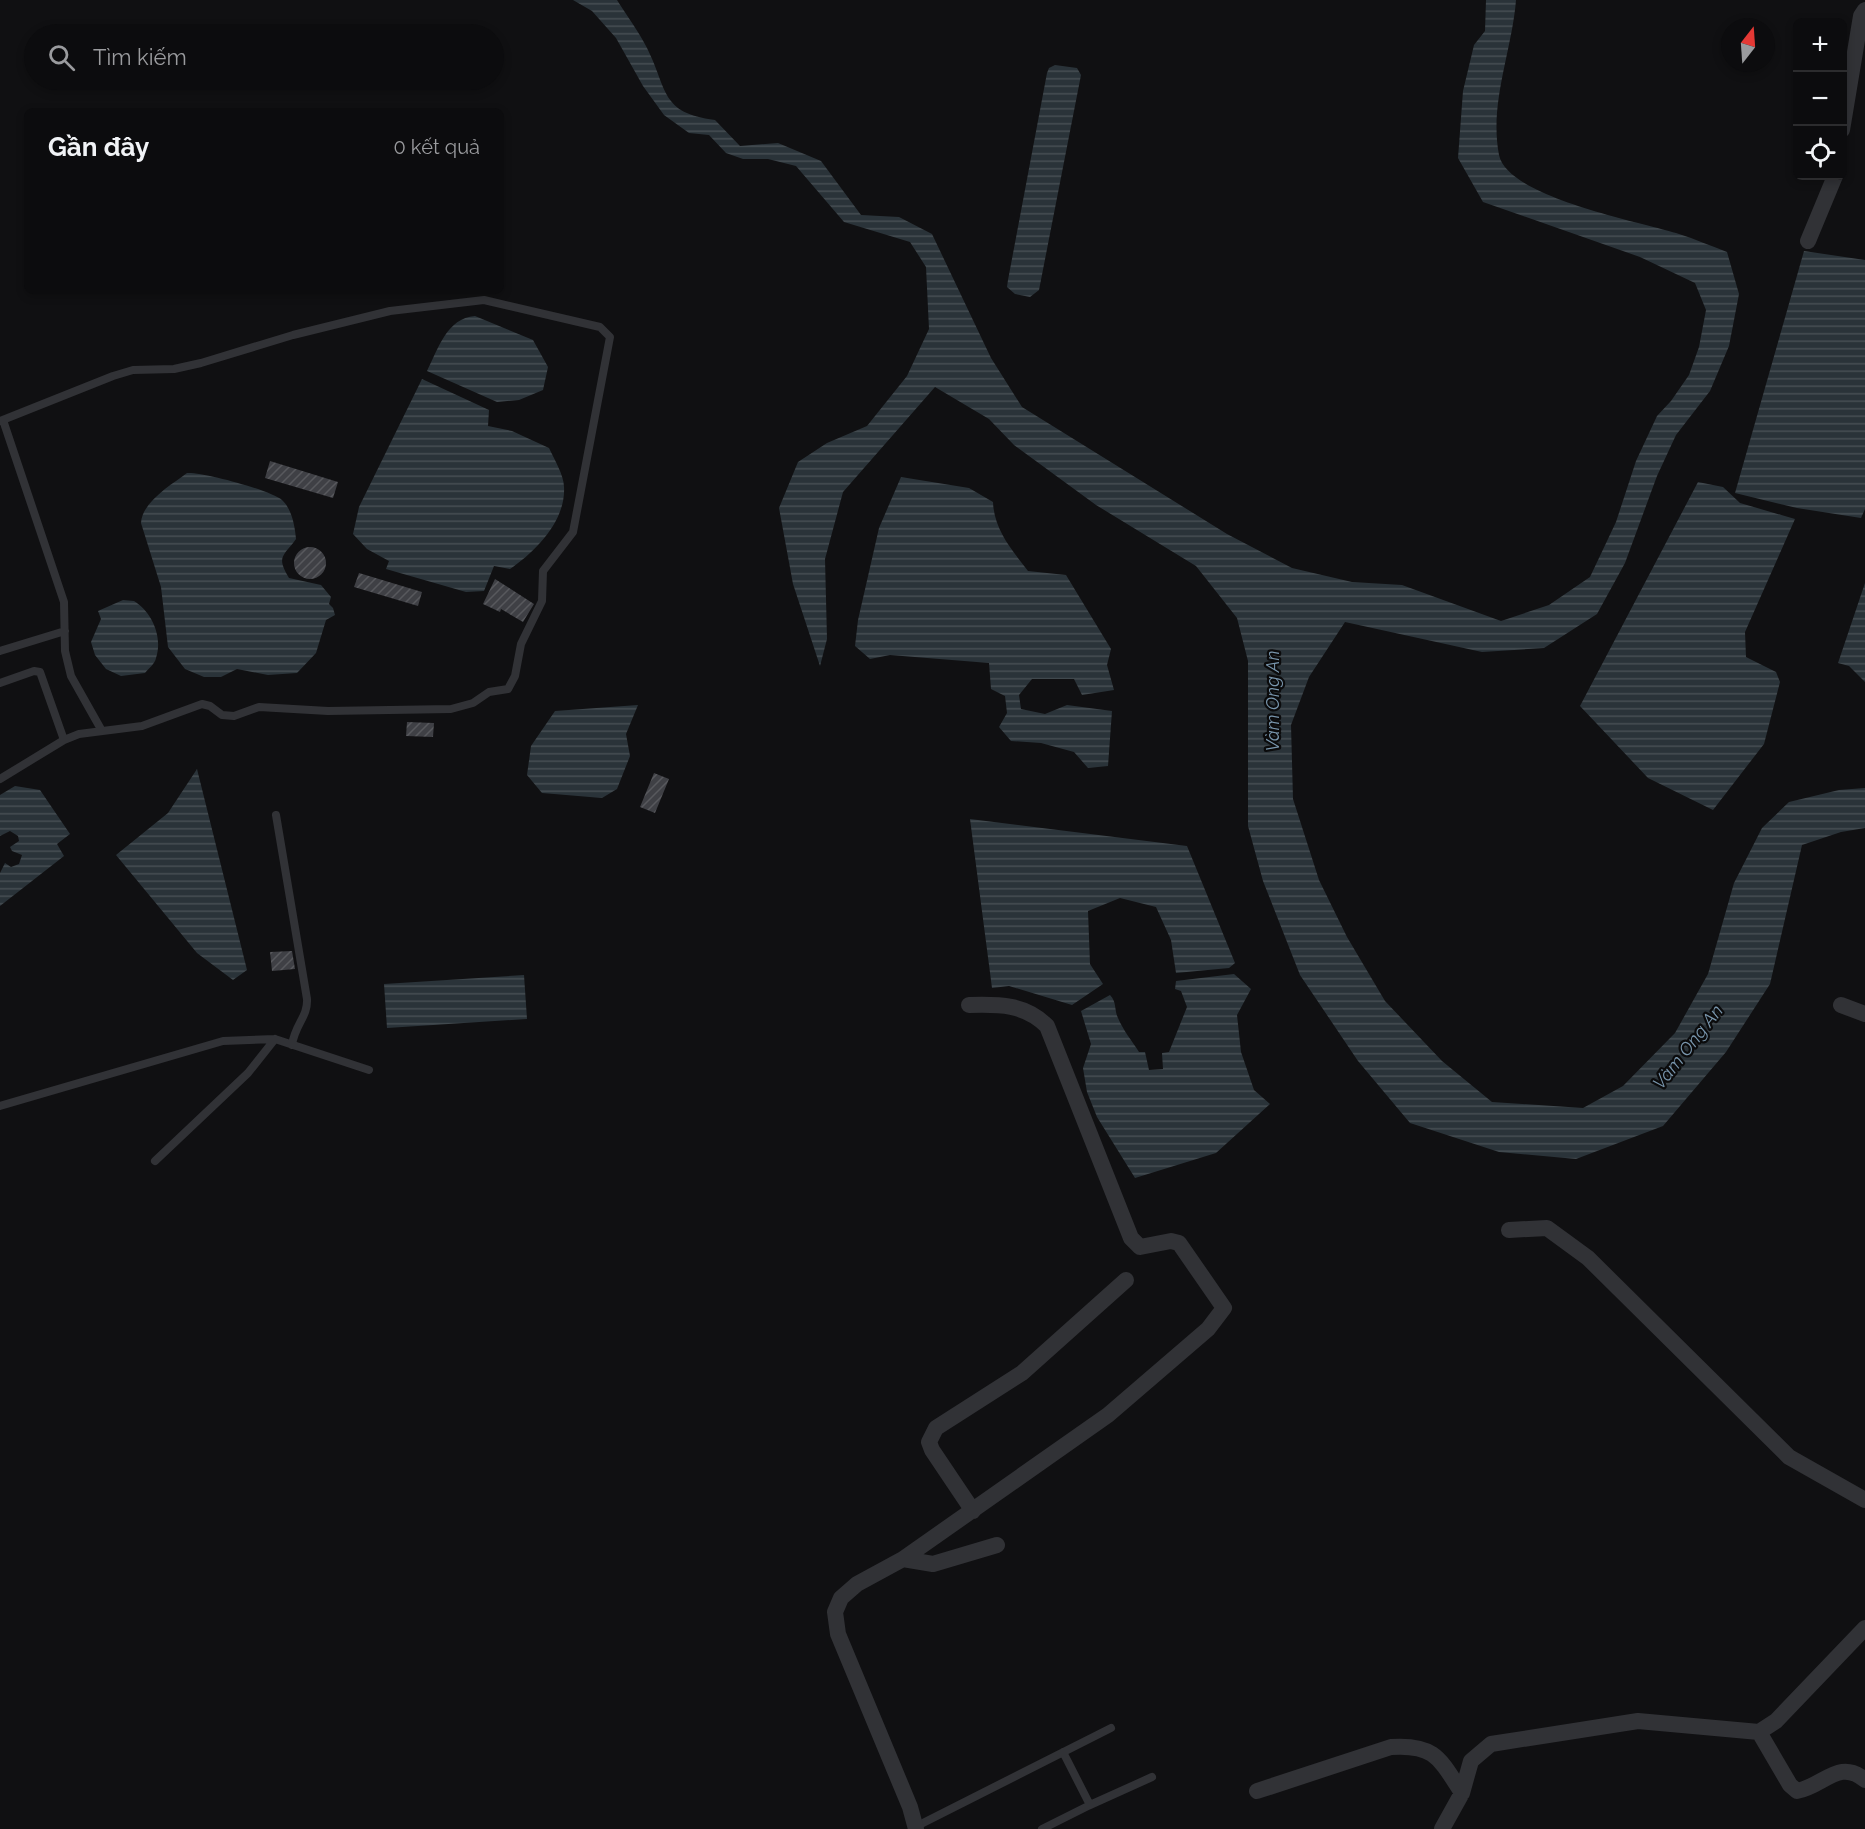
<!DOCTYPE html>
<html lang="vi">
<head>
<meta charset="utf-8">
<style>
  :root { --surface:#0c0c0e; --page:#1a1a1c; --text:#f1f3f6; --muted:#9a9b9e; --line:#2c2c2e }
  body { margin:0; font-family:Raleway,sans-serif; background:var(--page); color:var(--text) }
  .controls { position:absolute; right:18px; top:18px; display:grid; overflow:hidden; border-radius:9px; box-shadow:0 3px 9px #0003 }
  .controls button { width:54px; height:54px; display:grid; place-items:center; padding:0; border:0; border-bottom:2px solid var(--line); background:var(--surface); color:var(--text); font:30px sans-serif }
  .compass { position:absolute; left:1721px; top:18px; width:54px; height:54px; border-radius:50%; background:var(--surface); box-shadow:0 3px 9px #0003; rotate:17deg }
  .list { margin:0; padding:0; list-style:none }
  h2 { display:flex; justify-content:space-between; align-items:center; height:78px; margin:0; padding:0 24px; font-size:26px }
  h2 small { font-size:20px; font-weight:400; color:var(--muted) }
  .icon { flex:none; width:33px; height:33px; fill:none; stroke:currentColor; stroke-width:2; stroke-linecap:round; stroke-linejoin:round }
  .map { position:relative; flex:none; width:1865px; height:1829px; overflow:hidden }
  .search { position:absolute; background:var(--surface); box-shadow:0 3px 9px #0003; left:24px; top:24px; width:480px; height:66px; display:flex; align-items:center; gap:15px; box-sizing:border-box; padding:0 21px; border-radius:33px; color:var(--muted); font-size:22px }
  .panel { position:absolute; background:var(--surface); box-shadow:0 3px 9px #0003; left:24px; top:108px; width:480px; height:186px; border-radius:9px }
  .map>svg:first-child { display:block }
  .water { fill:url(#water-rules) }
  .building { fill:url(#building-hatch) }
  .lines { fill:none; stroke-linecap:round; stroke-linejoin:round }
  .lane { stroke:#313236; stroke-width:8 }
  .street { stroke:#313236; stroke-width:16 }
  .labels { text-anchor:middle; stroke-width:4.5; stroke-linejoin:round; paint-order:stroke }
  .water-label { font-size:18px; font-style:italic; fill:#7996ad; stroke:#0b0b0c }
</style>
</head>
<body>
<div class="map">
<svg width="1865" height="1829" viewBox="0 0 1865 1829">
  <defs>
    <pattern id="water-rules" width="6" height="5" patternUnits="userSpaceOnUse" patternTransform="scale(1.5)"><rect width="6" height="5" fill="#2a3339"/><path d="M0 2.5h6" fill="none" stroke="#464e53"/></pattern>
    <pattern id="building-hatch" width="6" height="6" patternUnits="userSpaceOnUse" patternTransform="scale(1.5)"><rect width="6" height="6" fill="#3f4045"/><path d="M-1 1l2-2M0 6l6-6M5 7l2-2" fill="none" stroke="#58595d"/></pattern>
  </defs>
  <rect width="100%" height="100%" fill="#101012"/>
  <!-- water -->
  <path class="water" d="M573,0H617C627,16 639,32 647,48C668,90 660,113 715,120L740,146L778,143L821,161L861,215L899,217L932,234L991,358L1022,407L1227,534L1292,568L1352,582L1402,585L1501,621L1549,605L1590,577L1616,522L1636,461L1657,416L1671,401L1689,375L1699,347L1706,310L1695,283L1640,257L1483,202L1458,158L1463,91L1474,45L1485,31L1486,0H1516C1512,51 1489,103 1499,155C1508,198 1642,222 1679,234C1695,239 1711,246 1727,252L1739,294L1729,346L1710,391L1676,435L1657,476L1625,563L1597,614L1544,648L1482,652L1345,622L1309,677L1291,725L1293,799L1319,880L1347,937L1385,1001L1442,1061L1492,1102L1583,1108L1623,1086L1675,1033L1708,974L1734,883L1762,828L1789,802L1839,790L1865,788V828L1841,832L1802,845L1770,984L1726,1052L1663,1126L1576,1159L1499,1152L1410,1123L1358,1061L1300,975L1263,881L1248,826V661L1237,618L1196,566L1096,505L1014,445L989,419L935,387L843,492L825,559L827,639L820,666L793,584L779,508L798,462L827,443L867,426L907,376L929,329L926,267L910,242L844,222L796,166L768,159H743L726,153L709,135L689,133L664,115L643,86L616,38L592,11Z
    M1055,65L1077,68L1081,75L1039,290L1030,297L1015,294L1007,287L1008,280L1047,73L1049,68Z
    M1804,251L1865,260V509L1861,518L1797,508L1735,493Z
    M475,316L533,340L548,367L543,390L519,400L497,402L427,371C438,349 447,318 475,316Z
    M422,379L489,410L488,426L512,431L549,448C554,459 564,475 564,487C566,521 535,552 510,569L494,566L484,591L466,592L386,569L389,561L367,549L353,534L359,507Z
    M187,473C203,472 270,490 282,500C292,509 295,527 296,539C283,557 276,556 289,578L321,585L331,597L329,604L333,608L335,615L326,620L316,653L297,673L268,675L237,669L221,677H204L185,669L168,647L161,587L141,523C142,502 171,485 187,473Z
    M901,477L969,488L993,502C994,530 1012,550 1028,571L1066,575L1111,649L1107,665L1114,690L1082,695L1074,679H1032L1019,695L1021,709L1045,714L1067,705L1112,711L1108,766L1088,768L1074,752L1041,743L1011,741L999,727L1007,713L1005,696L991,689L989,663L890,655L870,659L855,646L858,620L879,528Z
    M1698,482L1723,487L1740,503L1795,519L1745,632L1746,657L1776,672L1780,682L1764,744L1713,810L1648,778L1580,706Z
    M1865,583V682L1849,666L1838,663Z
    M123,600L134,601C152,612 163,637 156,658C155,664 148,669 145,673L121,676L106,669L95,655L91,642L101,619L98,611Z
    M638,705L626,734L630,756L617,789L602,798L542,793L527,775L531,746L555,711Z
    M197,769L247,970L233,980L197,953L116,855L168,813Z
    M15,786L40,790L70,834L57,844L64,856L0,906V873L5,863L11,867L19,864L22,855L12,851L10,847L19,841L18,836L10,831L0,836V795Z
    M970,819L1187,846L1235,963L1229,968L1176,973L1171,940L1156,907L1120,898L1088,911L1090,964L1103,984L1072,1005L1009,986L992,988Z
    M1234,974L1251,989L1237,1015L1241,1052L1254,1090L1270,1104L1216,1153L1135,1178L1097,1117L1087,1092L1083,1068L1091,1044L1081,1011L1110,995C1117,1002 1114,1010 1118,1018C1123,1030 1132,1041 1139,1052H1145L1149,1070L1163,1069L1162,1053L1169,1052L1187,1007L1181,991L1175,989L1176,981Z
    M524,975L527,1019L387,1028L384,984Z"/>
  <!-- building -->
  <path class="building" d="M270,461L338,482L333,498L265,478Z
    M294 563a16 16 0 1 1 32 0a16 16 0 1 1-32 0Z
    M359,573L422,592L418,606L354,587Z
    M495,579L534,604L523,622L501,609L500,612L483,604Z
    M407,722L434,723L433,737L406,736Z
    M654,773L669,779L655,813L640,807Z
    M292,951L295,969L272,971L270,952Z"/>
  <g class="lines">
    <!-- lane -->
    <path class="lane" d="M3,420L64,602L65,651L71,676L102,731
      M0,421L113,376L133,370L174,369L201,363L293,335L390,311L484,300L600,327L610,337L573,532L543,571L542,601L521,644L515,676L508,689L489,692L473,703L451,709L328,711L259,707L234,716L222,715L210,706L202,704L142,726L79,734L64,740L0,779
      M0,651L65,631
      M0,683L34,671L40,672L64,740
      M276,815L307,999C308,1017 295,1024 292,1045
      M0,1106L223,1041L275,1039L369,1070
      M155,1161L248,1073L275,1039
      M1090,1805L1152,1777
      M915,1827L1111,1728
      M1042,1829L1090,1805L1063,1752"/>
    <!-- street -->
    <path class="street" d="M1842,130L1861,16L1865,10
      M1808,241L1835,176
      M1841,1005L1865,1014
      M1509,1230L1547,1228L1588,1258L1789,1457L1865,1500
      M973,1511L932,1450L929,1442L936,1428L1022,1373L1126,1280
      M903,1559L933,1564L997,1545
      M1759,1732L1790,1785L1797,1791C1824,1786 1839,1758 1865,1780
      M1257,1791L1391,1747C1435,1744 1440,1759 1462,1793
      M916,1829L910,1807L838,1634L835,1612L841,1598L857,1584L903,1559L1108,1415L1208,1329L1224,1308L1179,1243L1171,1241L1140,1247L1131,1238L1047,1026C1025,1004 999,1004 969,1005
      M1442,1829L1462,1793L1471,1761L1491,1744L1638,1721L1759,1732L1776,1721L1865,1628"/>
  </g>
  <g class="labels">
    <!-- water labels -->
    <g class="water-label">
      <text transform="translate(1273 701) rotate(-90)" y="6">Vàm Ong An</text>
      <text transform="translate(1688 1047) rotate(-52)" y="6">Vàm Ong An</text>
    </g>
  </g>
</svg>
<div class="controls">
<button>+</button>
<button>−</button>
<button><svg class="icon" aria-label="locate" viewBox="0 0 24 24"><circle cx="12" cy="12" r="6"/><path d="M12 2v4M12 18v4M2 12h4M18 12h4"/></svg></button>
</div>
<svg class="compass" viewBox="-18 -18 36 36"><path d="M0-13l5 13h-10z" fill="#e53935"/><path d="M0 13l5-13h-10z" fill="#9a9b9e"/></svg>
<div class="search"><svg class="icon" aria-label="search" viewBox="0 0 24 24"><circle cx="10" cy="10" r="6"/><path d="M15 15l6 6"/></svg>Tìm kiếm</div>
<section class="panel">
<h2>Gần đây<small>0 kết quả</small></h2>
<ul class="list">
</ul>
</section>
</div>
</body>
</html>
